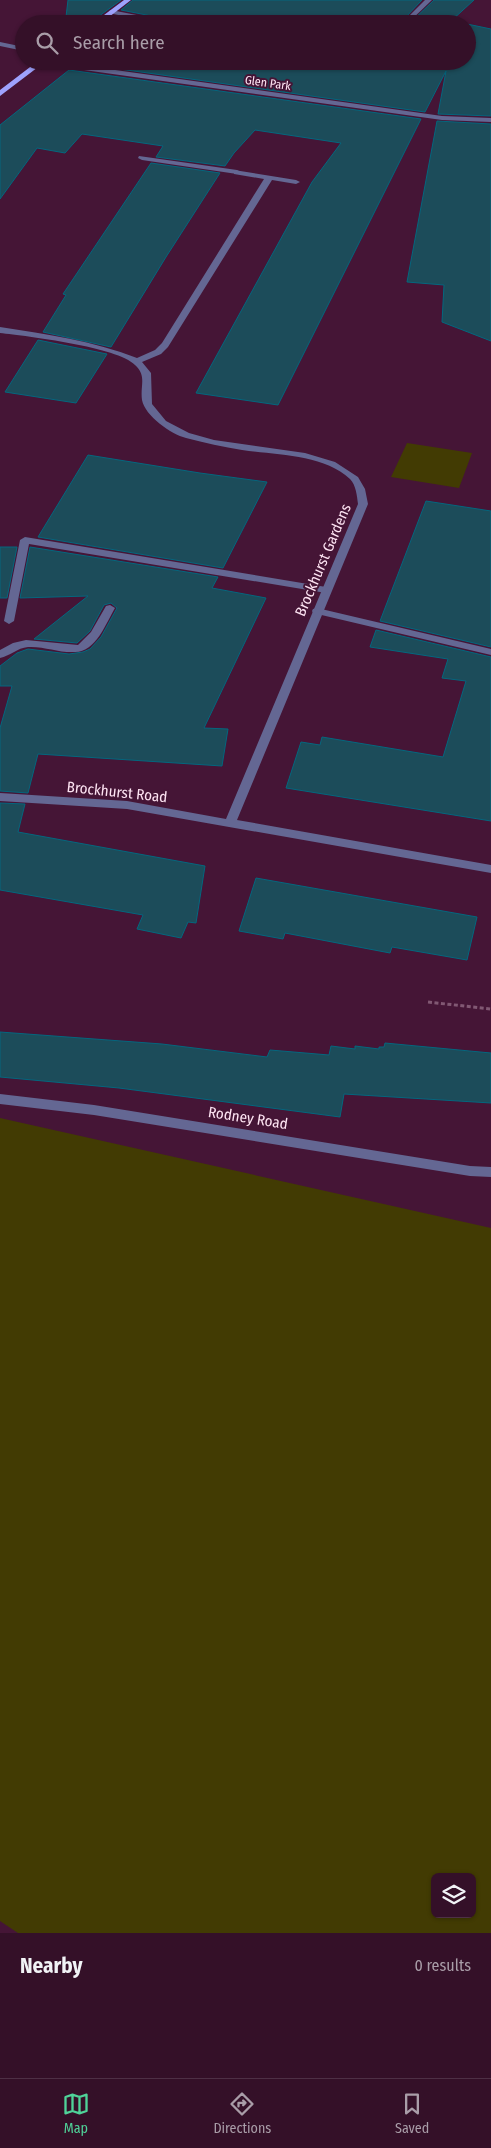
<!DOCTYPE html>
<html lang="en">
<head>
<meta charset="utf-8">
<style>
  :root { --surface:#341028; --page:#3c1930; --text:#f1f3f6; --muted:#a99da8; --line:#4e3045; --accent:#4fd399 }
  body { margin:0; font-family:"Fira Sans Condensed",sans-serif; background:var(--page); color:var(--text) }
  .controls { position:absolute; right:15px; bottom:15px; display:grid; overflow:hidden; border-radius:8px; box-shadow:0 1px 4px #0004 }
  .controls button { width:45px; height:45px; display:grid; place-items:center; padding:0; border:0; border-bottom:1px solid var(--line); background:var(--surface); color:var(--text); font:25px sans-serif }
  .list { margin:0; padding:0; list-style:none }
  h2 { display:flex; justify-content:space-between; align-items:center; height:65px; margin:0; padding:0 20px; font-size:21px }
  h2 small { font-size:16px; font-weight:400; color:var(--muted) }
  .icon { flex:none; width:28px; height:28px; fill:none; stroke:currentColor; stroke-width:2; stroke-linecap:round; stroke-linejoin:round }
  .map { position:relative; flex:none; width:491px; height:1933px; overflow:hidden }
  .search { position:absolute; background:var(--surface); box-shadow:0 1px 4px #0004; left:15px; right:15px; top:15px; height:55px; display:flex; align-items:center; gap:12px; box-sizing:border-box; padding:0 18px; border-radius:28px; color:var(--muted); font-size:19px }
  .sheet { height:145px; background:var(--surface) }
  nav { display:flex; justify-content:space-around; align-items:center; box-sizing:border-box; height:70px; border-top:1px solid var(--line); background:var(--surface); font-size:14px; color:var(--muted) }
  nav a { display:grid; justify-items:center; gap:2px }
  nav .on { color:var(--accent) }
  .map>svg:first-child { display:block }
  .green { fill:#423b03; fill-rule:evenodd }
  .building { fill:#1c4c5a; stroke:#04677e }
  .lines { fill:none; stroke-linecap:round; stroke-linejoin:round }
  .path { stroke:#815873; stroke-width:3; stroke-dasharray:4 2.5; stroke-linecap:butt }
  .service { fill:#646793; fill-rule:evenodd }
  .minor { fill:#646793; fill-rule:evenodd }
  .primary { fill:#9ea2fd; fill-rule:evenodd }
  .labels { text-anchor:middle; stroke-width:4; stroke-linejoin:round; paint-order:stroke }
  .far-street-label { font-size:12px; fill:#fee4f3; stroke:#451536 }
  .street-label { font-size:15px; fill:#fee4f3; stroke:#451536 }
</style>
</head>
<body>
<div class="map">
<svg width="491" height="1933" viewBox="0 0 491 1933">
  <rect width="100%" height="100%" fill="#451536"/>
  <!-- green -->
  <path class="green" d="M407,443L472,453L459,488L391,477Z
    M0,1118L491,1228V1933H18L0,1921ZM435,1877H472V1914H435Z"/>
  <!-- building -->
  <path class="building" d="M68,0H121L91,22L66,17Z
    M133,0H422L404,19L405,24H177L172,20L121,10Z
    M434,0H474L451,21L464,24H409Z
    M114,16L150,24H103Z
    M467,24L491,29V116L438,114L446,71L425,112L77,63L79,61H467Z
    M69,70L421,119L278,405L196,393L312,182L341,143L255,130L234,153L225,166L156,157L163,146L82,134L65,153L37,148L0,199V125Z
    M437,121L491,124V341L442,322L444,285L407,282Z
    M151,163L220,173L166,257L111,347L43,332L66,295L63,294Z
    M38,340L107,354L76,403L5,392Z
    M88,455L200,473L267,482L223,568L38,537Z
    M426,501L491,511V647L380,621Z
    M0,547H17L7,598H0Z
    M30,547L218,577L212,588L266,598L204,728L228,729L222,766L38,754L28,793L0,791V728L12,686H0V666L17,653L28,649L69,654L83,652L90,649L101,637L117,608L111,603L104,605L90,631L77,643L34,639L88,596L20,598Z
    M376,630L491,657V821L286,788L301,742L320,745L322,737L443,757L466,681L442,678L448,659L370,647Z
    M0,803L25,804L18,832L205,866L196,923L188,922L181,938L137,929L143,915L0,890Z
    M256,878L477,917L467,960L392,947L390,953L285,933L283,939L239,931Z
    M0,1032L162,1044L267,1057L270,1050L329,1055L331,1046L355,1049V1046L379,1049V1047H384L385,1043L491,1053V1103L344,1094L340,1117L119,1088L0,1077Z"/>
  <g class="lines">
    <!-- path -->
    <path class="path" d="M428,1002L491,1009"/>
    <!-- service -->
    <path class="service" d="M425,0H432L409,22H405V20Z
      M111,10L172,22L175,24H160L109,13V11Z
      M0,42L24,47V51L0,46Z
      M139,156L237,170L241,172L237,174L142,160L138,158Z
      M25,537L326,587L331,590L326,593L29,544L14,621L9,624L4,621L20,540Z
      M110,605L115,608C106,623 96,652 75,652C59,653 44,646 28,647C17,648 10,656 0,658V650L13,643L26,640L78,645L91,632L106,606Z
      M317,608L491,649V655L313,613L312,611L313,609Z"/>
    <!-- minor -->
    <path class="minor" d="M38,61H51L442,116L491,118V122L442,120L41,64Z
      M234,170L296,180L300,182L296,184L272,180L168,347L161,354L142,362L151,373L152,404L166,421L189,433L214,440L305,453L335,462L358,477L365,489L368,504L237,820L491,865V873L127,809L0,801V793L127,801L226,819L358,504C357,496 356,485 350,479C323,454 276,455 242,450C223,447 205,443 186,438C171,434 145,416 142,400C140,385 147,376 135,365C118,347 27,336 0,333V327C47,334 93,341 137,358L155,350L162,343L264,179L234,174Z
      M0,1094L94,1105L470,1166L491,1167V1177L470,1176L94,1115L0,1104Z"/>
    <!-- primary -->
    <path class="primary" d="M124,0H131L100,24H92Z
      M38,61H46L0,96V90Z"/>
  </g>
  <g class="labels">
    <!-- far-street labels -->
    <g class="far-street-label">
      <text transform="translate(268 83) rotate(8)" y="4">Glen Park</text>
    </g>
    <!-- street labels -->
    <g class="street-label">
      <text transform="translate(323 560) rotate(-67)" y="5">Brockhurst Gardens</text>
      <text transform="translate(117 792) rotate(6)" y="5">Brockhurst Road</text>
      <text transform="translate(248 1118) rotate(9)" y="5">Rodney Road</text>
    </g>
  </g>
</svg>
<div class="controls">
<button><svg class="icon" aria-label="layers" viewBox="0 0 24 24"><path d="M12 4l9 5-9 5-9-5zM3 14l9 5 9-5"/></svg></button>
</div>
<div class="search"><svg class="icon" aria-label="search" viewBox="0 0 24 24"><circle cx="10" cy="10" r="6"/><path d="M15 15l6 6"/></svg>Search here</div>
</div>
<section class="sheet">
<h2>Nearby<small>0 results</small></h2>
<ul class="list">
</ul>
</section>
<nav>
<a class="on"><svg class="icon" aria-label="map" viewBox="0 0 24 24"><path d="M3 6l6-2 6 2 6-2v14l-6 2-6-2-6 2zM9 4v14M15 6v14"/></svg>Map</a>
<a><svg class="icon" aria-label="directions" viewBox="0 0 24 24"><path d="M12 3l9 9-9 9-9-9zM9 14v-3h6M13 9l2 2-2 2"/></svg>Directions</a>
<a><svg class="icon" aria-label="saved" viewBox="0 0 24 24"><path d="M7 4h10v16l-5-4-5 4z"/></svg>Saved</a>
</nav>
</body>
</html>
